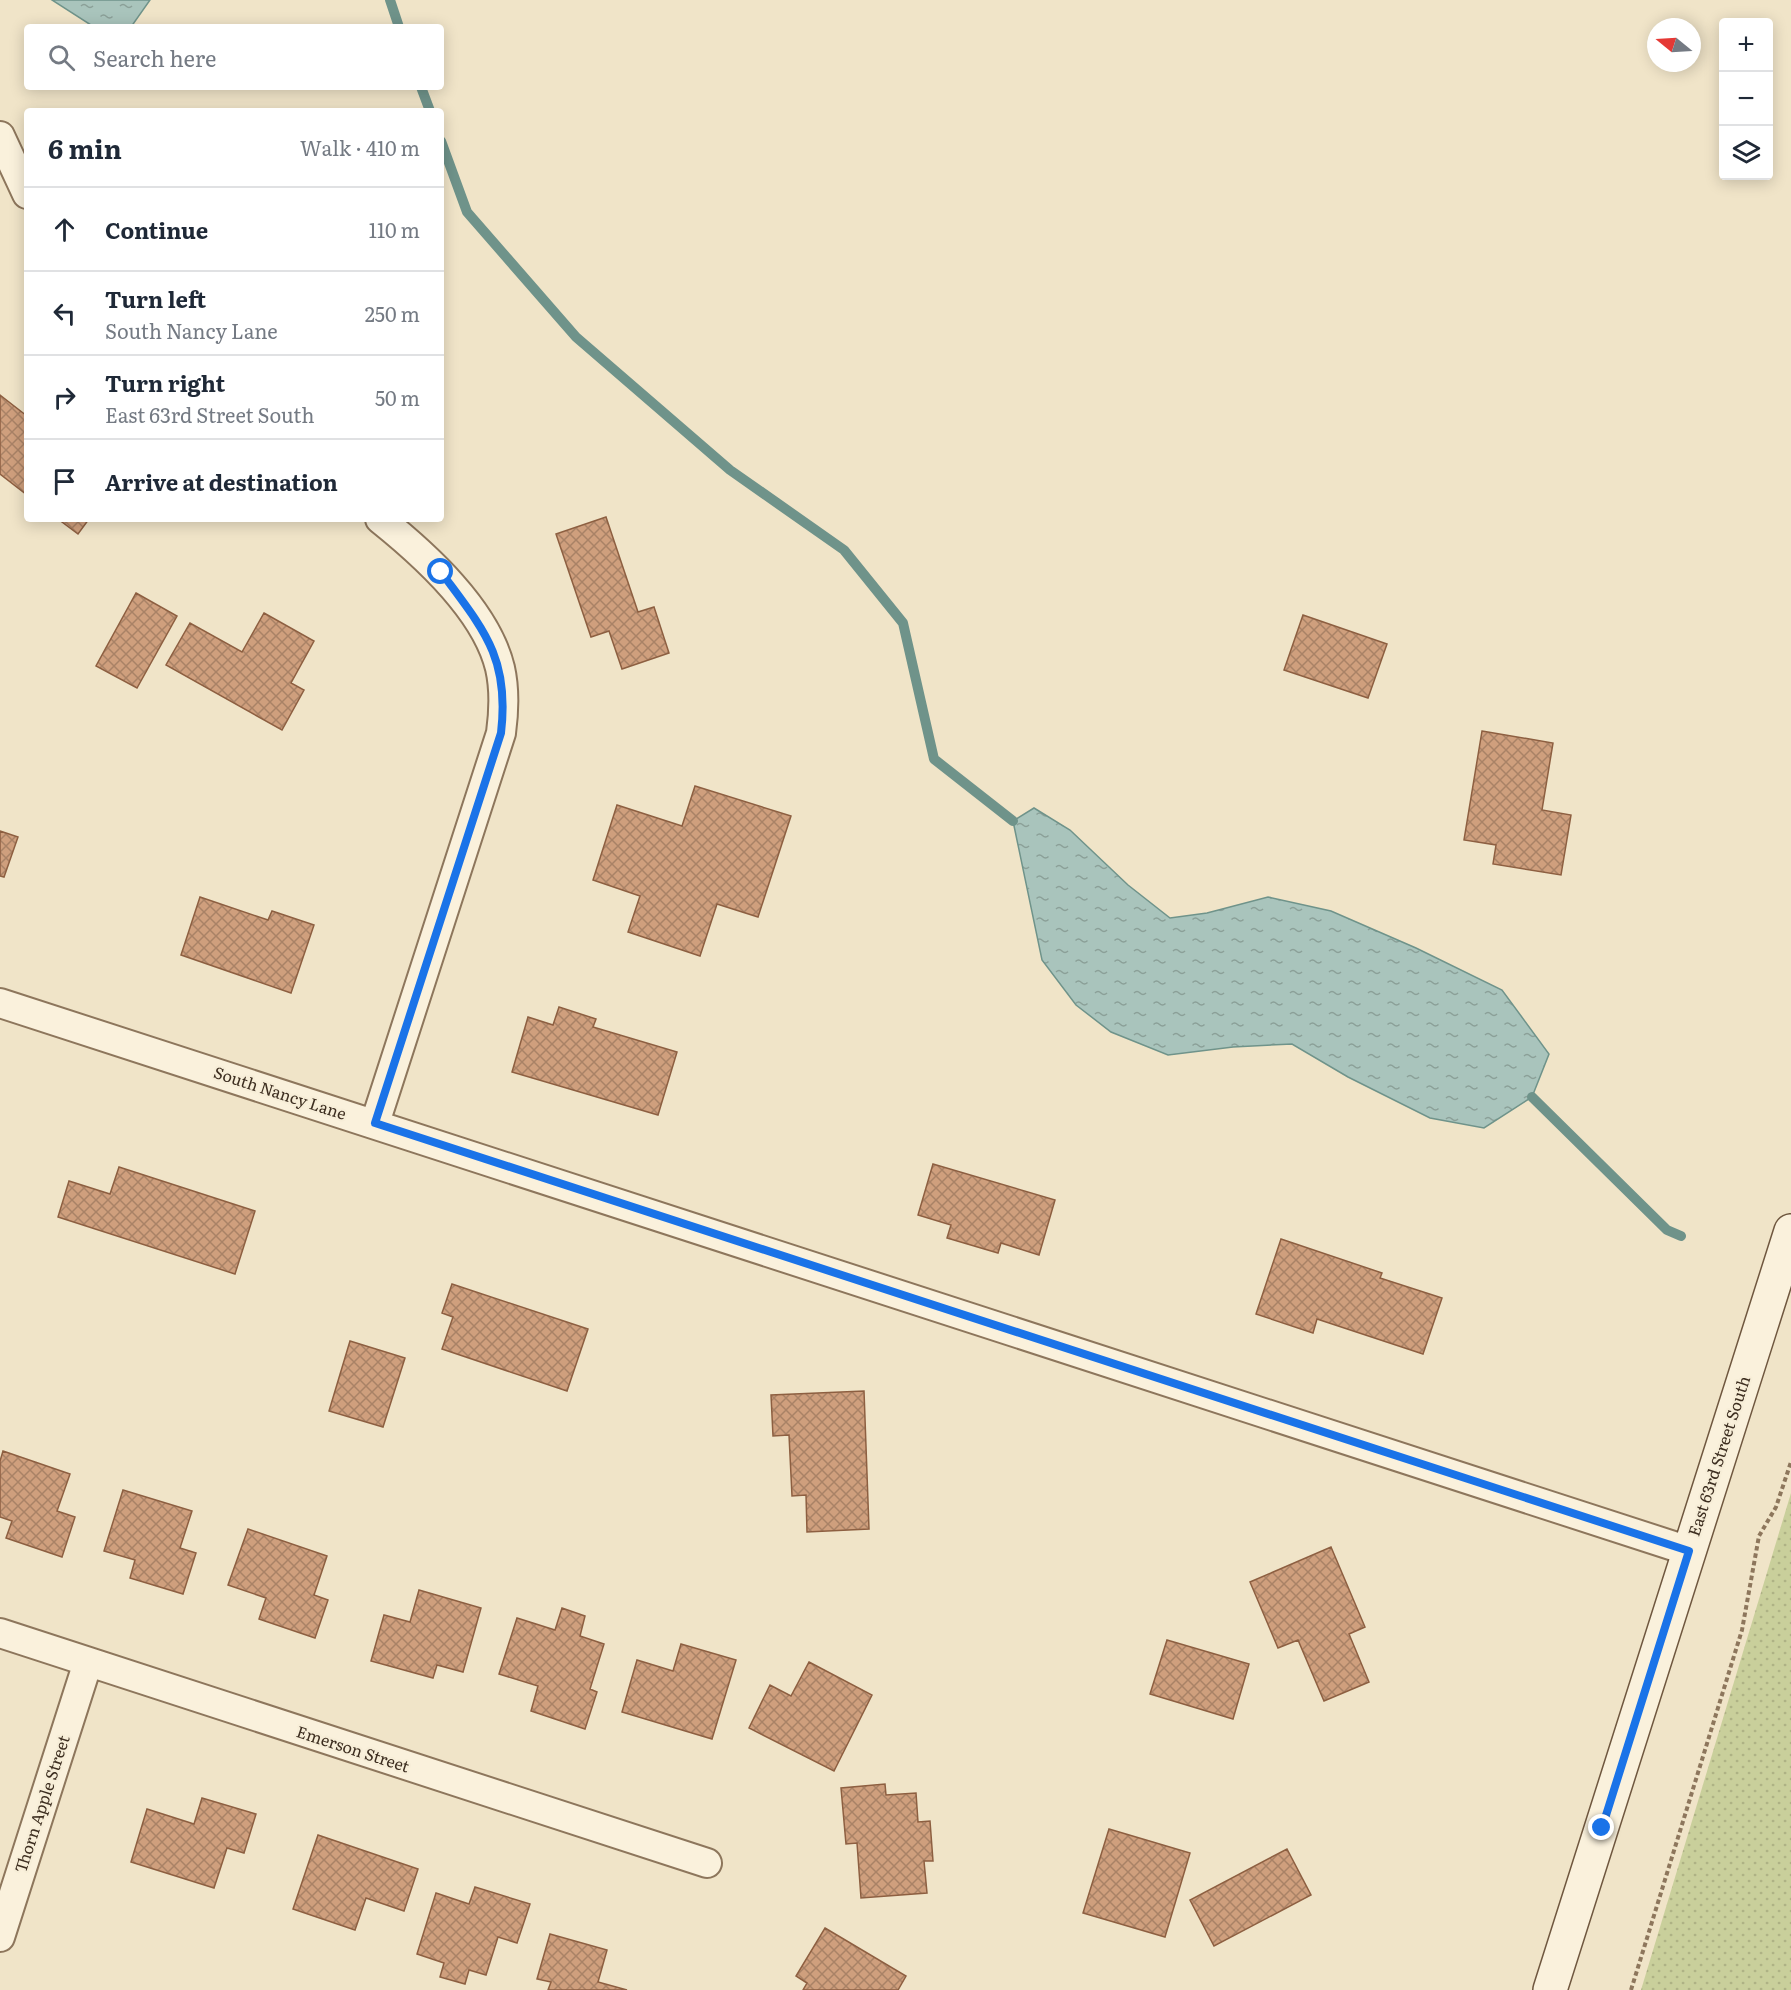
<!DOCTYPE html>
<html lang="en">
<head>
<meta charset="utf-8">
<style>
  :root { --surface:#fff; --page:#f6f6f7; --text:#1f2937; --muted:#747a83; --line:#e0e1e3 }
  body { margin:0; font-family:Literata,serif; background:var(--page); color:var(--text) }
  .controls { position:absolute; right:18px; top:18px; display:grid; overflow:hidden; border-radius:6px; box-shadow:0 3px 15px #0003 }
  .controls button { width:54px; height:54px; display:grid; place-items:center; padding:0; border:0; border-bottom:2px solid var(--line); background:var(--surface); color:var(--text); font:30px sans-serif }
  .compass { position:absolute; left:1647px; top:18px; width:54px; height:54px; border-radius:50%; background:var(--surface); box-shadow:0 3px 15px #0003; rotate:288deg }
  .stop { position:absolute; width:18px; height:18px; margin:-14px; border:4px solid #1a73e8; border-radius:50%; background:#fff }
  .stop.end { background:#1a73e8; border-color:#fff; box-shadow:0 2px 6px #0008 }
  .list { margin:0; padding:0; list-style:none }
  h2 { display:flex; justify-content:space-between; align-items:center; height:78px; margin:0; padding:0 24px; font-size:26px }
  h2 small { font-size:20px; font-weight:400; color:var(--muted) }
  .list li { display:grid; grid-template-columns:39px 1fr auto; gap:18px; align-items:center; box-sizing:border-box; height:84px; padding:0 24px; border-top:2px solid var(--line) }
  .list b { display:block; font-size:22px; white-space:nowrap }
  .list p { margin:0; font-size:20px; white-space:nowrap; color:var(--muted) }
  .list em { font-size:20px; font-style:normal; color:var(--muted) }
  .icon { flex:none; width:33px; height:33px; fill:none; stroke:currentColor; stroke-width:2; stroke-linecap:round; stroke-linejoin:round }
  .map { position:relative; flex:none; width:1791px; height:1990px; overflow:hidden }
  .search { position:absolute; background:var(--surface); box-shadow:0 3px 15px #0003; left:24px; top:24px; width:420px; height:66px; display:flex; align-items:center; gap:15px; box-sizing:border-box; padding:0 21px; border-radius:6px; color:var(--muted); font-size:22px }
  .panel { position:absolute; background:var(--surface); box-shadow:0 3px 15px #0003; left:24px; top:108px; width:420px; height:414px; border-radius:6px }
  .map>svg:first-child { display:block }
  .grass { fill:url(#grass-dots) }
  .water { fill:url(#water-ripples); stroke:#6f938a; stroke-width:1.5 }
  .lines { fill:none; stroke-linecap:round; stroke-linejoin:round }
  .stream { stroke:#6f938a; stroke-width:10 }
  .building { fill:url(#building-cross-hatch); stroke:#8d5f41; stroke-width:1.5 }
  .minor-casing { stroke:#8d765c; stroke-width:32 }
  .secondary-casing { stroke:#6f573f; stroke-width:36 }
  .path { stroke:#8d765c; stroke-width:4; stroke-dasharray:4.5 3; stroke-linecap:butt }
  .minor { stroke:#faf1dc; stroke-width:28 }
  .secondary { stroke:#faf1dc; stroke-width:33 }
  .route { stroke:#1a73e8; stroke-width:8 }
  .labels { text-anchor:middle; stroke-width:4.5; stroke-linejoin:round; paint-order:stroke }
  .street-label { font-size:16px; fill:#3d2e20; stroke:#f7eed8 }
</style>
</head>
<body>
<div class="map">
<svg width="1791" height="1990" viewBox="0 0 1791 1990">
  <defs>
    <pattern id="grass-dots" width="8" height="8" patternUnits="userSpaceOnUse" patternTransform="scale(1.5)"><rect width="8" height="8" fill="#c9cf9b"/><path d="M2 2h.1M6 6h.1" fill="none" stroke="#aeb285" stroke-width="1.8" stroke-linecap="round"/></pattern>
    <pattern id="water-ripples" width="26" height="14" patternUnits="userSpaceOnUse" patternTransform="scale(1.5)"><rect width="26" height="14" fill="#a9c4bc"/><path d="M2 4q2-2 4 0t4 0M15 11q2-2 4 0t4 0" fill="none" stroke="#8ba098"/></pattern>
    <pattern id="building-cross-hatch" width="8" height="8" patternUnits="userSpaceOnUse" patternTransform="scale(1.5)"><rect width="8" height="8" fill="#cf9f7d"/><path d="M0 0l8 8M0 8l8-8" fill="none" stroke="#a98266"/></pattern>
  </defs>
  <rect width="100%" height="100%" fill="#f0e4c8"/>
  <!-- grass -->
  <path class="grass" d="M1791,1493V1990H1641Z"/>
  <!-- water -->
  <path class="water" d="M52,0H150L131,27H94Z
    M1034,808L1070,830L1128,885L1170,918L1207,913L1268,897L1331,911L1416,948L1502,990L1549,1054L1532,1097L1484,1128L1430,1118L1348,1077L1292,1044L1233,1047L1168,1055L1111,1032L1076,1005L1042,960L1013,821Z"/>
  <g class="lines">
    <!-- stream -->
    <path class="stream" d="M390,0L399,27
      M421,87L430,111
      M441,141L467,212L576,337L730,470L844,550L903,623L934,759L1013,821
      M1532,1097L1667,1230L1681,1236"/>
  </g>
  <!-- building -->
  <path class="building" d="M0,395L27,416V495L0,474Z
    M606,517L638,612L654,607L669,653L622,669L609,631L591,637L556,534Z
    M58,519H89L78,534Z
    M136,593L177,616L137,688L96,666Z
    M264,613L314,641L291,683L304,690L282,730L166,665L190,623L242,652Z
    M1303,615L1387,644L1368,698L1284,670Z
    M1482,731L1553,743L1542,810L1571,815L1561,875L1493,864L1496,845L1464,840Z
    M695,786L791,816L758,917L717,904L700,956L628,932L640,896L593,880L617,805L682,826Z
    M0,831L18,837L4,877L0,876Z
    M200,897L268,920L272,911L314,925L291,993L181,955Z
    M559,1007L596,1019L593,1027L677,1052L658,1115L512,1072L528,1017L553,1025Z
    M933,1164L1055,1200L1039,1255L1001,1243L998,1253L947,1238L951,1225L918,1215Z
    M119,1167L255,1211L235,1274L58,1217L69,1181L110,1194Z
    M1281,1239L1382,1273L1380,1278L1442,1298L1423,1354L1317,1319L1313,1333L1256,1314Z
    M452,1284L588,1329L567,1391L442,1349L453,1317L442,1313Z
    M350,1341L405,1358L383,1427L329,1411Z
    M864,1391L869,1529L807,1532L806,1495L792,1496L789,1435L773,1436L771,1395Z
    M3,1451L70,1474L57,1511L75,1517L62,1557L6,1538L12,1521L0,1517V1461Z
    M123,1490L192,1511L180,1548L196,1553L183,1594L130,1578L135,1560L104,1551Z
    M248,1529L327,1556L314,1595L328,1600L315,1638L259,1619L266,1598L228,1585Z
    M1331,1547L1365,1627L1349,1634L1369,1682L1324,1701L1298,1640L1278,1648L1250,1582Z
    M419,1590L481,1608L463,1672L437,1665L433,1678L371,1661L384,1615L410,1622Z
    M562,1608L585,1616L580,1636L604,1644L590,1689L597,1692L585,1729L531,1711L538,1686L499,1674L517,1618L555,1630Z
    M1167,1640L1249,1664L1233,1719L1150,1694Z
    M681,1644L736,1660L712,1739L622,1712L637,1660L673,1671Z
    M809,1662L872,1695L834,1771L749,1728L770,1685L791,1696Z
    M885,1784L886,1795L916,1793L918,1822L930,1821L933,1861H924L927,1893L861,1898L857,1843L846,1844L841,1788Z
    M202,1798L256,1814L244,1853L227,1848L214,1888L131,1862L147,1809L194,1824Z
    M1109,1829L1190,1853L1165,1937L1083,1913Z
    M318,1835L418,1869L404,1911L366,1898L355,1930L293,1909Z
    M1287,1849L1311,1895L1214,1946L1190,1900Z
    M475,1887L530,1904L517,1943L498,1937L486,1975L469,1970L465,1984L440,1977L444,1963L417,1954L436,1893L469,1904Z
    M825,1928L906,1976L898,1990H803L807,1983L796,1976Z
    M550,1934L607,1950L598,1982L627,1990H548L551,1982L537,1979Z"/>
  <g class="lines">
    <!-- minor casing -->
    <g class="minor-casing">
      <path id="minor" d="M0,136L27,194
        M0,1003L1689,1551
        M375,1123L501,733C504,711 505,690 500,668C486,610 425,555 380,519
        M0,1633L707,1863
        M0,1937L88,1662"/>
    </g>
    <!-- secondary casing -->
    <g class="secondary-casing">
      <path id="secondary" d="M1550,1990L1791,1231"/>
    </g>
    <!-- path -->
    <path class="path" d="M1631,1990L1742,1630L1759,1536L1776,1507L1791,1462"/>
    <!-- minor -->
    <use href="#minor" class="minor"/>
    <!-- secondary -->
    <use href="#secondary" class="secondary"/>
  </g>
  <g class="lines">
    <!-- route -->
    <path class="route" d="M441,572C483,629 510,657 501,733L375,1123L1689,1551L1602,1828"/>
  </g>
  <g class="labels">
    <!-- street labels -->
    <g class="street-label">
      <text transform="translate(280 1093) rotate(18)" y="6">South Nancy Lane</text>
      <text transform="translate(1719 1456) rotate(-72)" y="6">East 63rd Street South</text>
      <text transform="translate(353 1749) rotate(18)" y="6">Emerson Street</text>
      <text transform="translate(42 1804) rotate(-72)" y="6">Thorn Apple Street</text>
    </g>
  </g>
</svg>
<div class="controls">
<button>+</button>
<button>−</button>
<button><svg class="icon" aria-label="layers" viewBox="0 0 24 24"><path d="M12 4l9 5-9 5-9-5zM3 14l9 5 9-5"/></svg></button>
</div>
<svg class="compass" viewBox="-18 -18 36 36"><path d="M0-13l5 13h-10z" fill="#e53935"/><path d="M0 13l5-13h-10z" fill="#747a83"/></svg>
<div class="stop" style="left:441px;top:572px"></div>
<div class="stop end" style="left:1602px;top:1828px"></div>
<div class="search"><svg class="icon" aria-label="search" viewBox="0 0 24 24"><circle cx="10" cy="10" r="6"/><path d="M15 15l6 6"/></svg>Search here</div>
<section class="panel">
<h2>6 min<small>Walk · 410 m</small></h2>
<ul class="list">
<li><svg class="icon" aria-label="ahead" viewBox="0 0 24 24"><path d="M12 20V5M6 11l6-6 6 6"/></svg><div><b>Continue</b></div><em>110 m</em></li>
<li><svg class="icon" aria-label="left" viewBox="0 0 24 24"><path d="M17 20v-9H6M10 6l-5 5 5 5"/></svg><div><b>Turn left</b><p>South Nancy Lane</p></div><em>250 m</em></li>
<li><svg class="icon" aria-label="right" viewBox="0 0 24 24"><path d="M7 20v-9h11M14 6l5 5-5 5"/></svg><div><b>Turn right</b><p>East 63rd Street South</p></div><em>50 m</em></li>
<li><svg class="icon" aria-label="arrive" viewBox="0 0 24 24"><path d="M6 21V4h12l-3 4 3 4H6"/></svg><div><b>Arrive at destination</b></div></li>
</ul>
</section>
</div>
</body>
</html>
